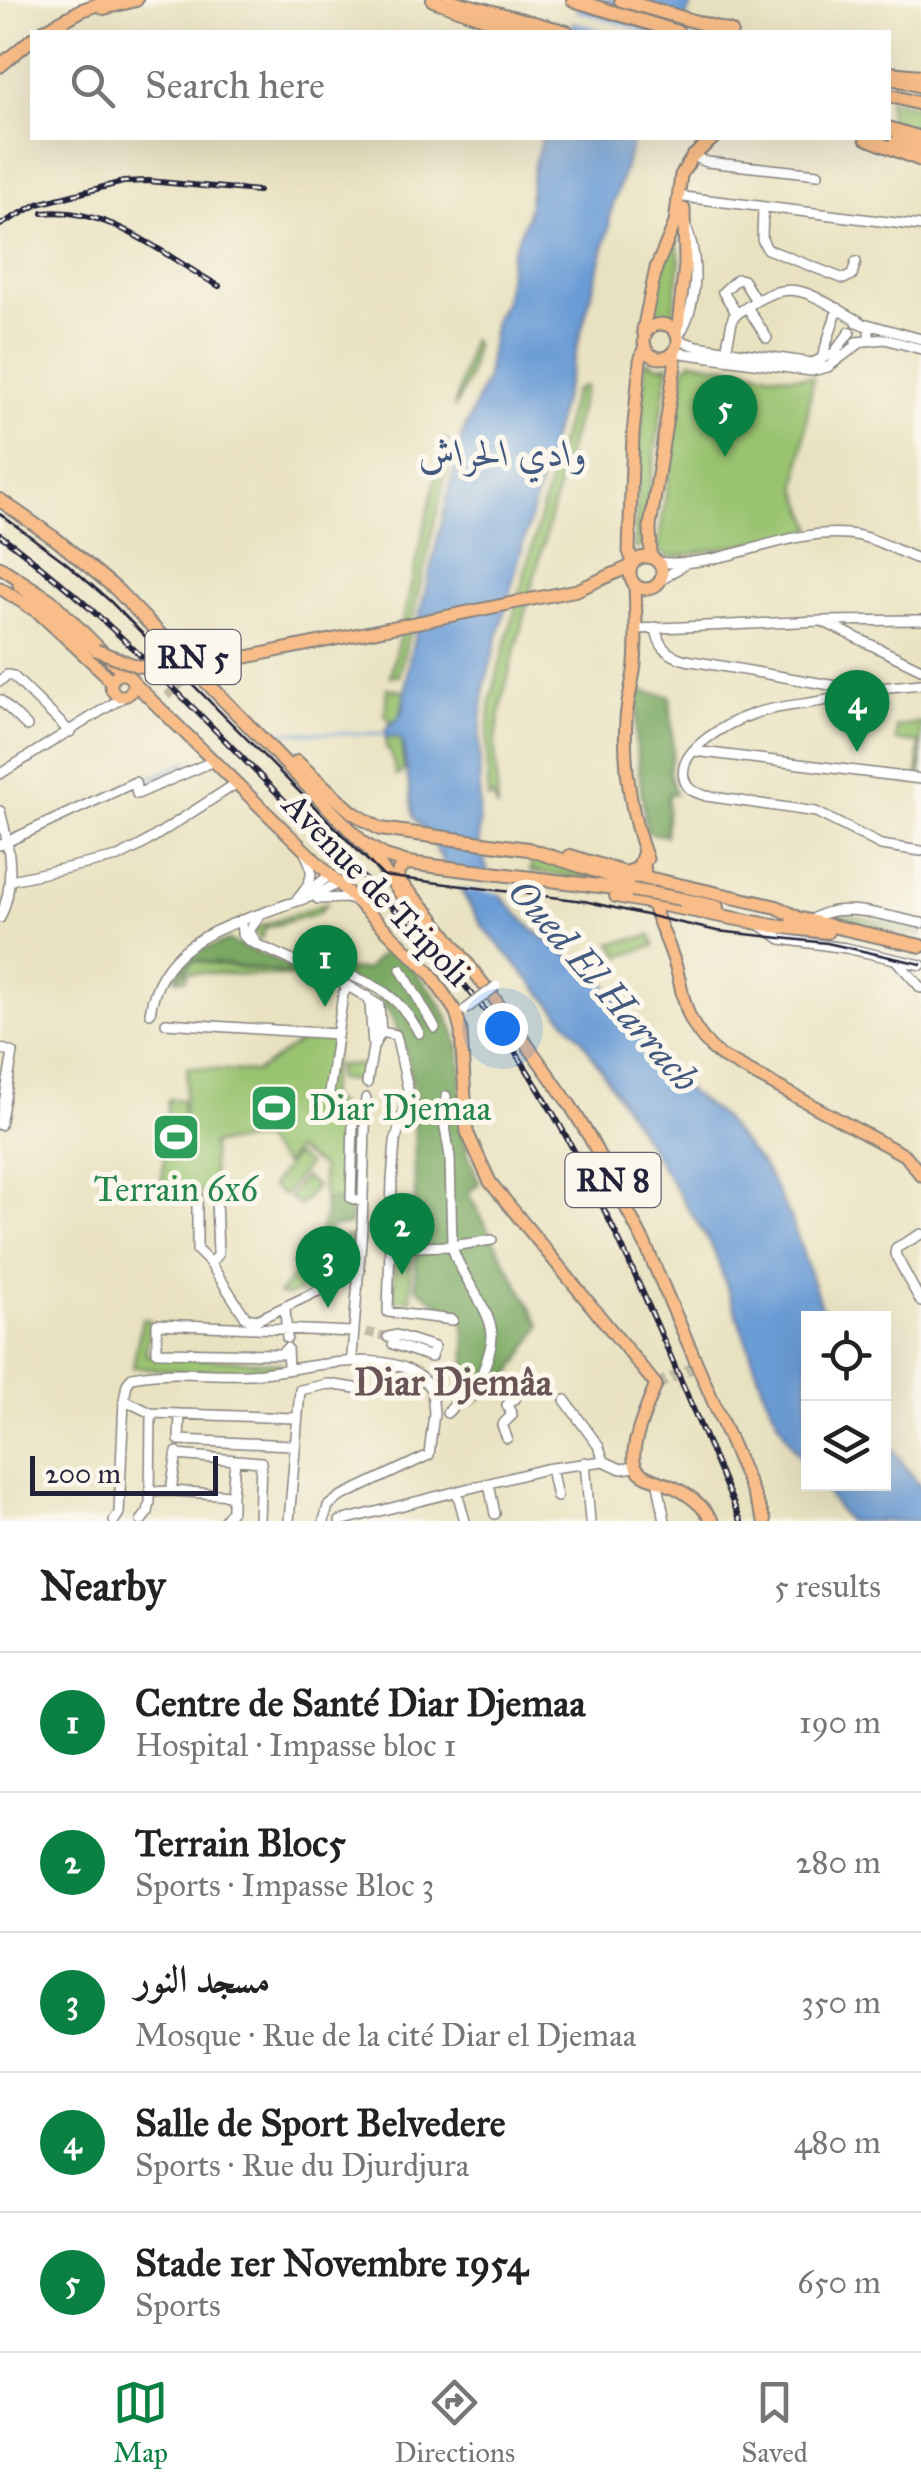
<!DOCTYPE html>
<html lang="en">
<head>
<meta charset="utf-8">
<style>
  :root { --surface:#fff; --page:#f2f2f2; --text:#222; --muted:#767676; --line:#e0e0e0; --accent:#0b8043 }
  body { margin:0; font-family:"IM FELL Great Primer",Amiri,serif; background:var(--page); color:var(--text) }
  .controls { position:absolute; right:30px; bottom:30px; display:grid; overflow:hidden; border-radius:0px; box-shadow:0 10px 40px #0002 }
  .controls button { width:90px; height:90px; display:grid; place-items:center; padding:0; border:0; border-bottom:2px solid var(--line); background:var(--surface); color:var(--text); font:50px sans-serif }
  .scale { position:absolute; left:30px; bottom:25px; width:188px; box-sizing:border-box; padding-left:10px; border:5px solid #22223b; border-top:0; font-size:28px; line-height:35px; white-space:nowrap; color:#22223b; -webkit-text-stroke:8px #fbf7ec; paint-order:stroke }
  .you { position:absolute; left:502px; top:1028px; width:35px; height:35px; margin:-25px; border:8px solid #fff; border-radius:50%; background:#1a73e8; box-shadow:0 0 0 15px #1a73e833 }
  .badge { display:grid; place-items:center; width:65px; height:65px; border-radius:50%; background:var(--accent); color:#fff; font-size:32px; font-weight:700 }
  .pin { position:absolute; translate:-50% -82px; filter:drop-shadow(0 2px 5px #0008) }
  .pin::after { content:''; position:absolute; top:52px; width:35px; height:30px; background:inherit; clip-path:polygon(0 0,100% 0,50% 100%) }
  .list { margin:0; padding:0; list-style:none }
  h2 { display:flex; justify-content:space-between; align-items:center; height:130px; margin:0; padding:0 40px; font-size:42px }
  h2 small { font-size:32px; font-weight:400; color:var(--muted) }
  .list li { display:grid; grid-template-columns:65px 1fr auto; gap:30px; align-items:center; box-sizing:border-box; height:140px; padding:0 40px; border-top:2px solid var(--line) }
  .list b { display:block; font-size:38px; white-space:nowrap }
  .list p { margin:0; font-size:32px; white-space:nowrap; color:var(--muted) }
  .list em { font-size:32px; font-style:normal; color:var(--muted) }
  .icon { flex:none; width:55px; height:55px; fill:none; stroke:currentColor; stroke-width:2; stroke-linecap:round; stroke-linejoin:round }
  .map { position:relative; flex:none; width:921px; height:1521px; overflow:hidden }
  .search { position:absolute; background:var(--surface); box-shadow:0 10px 40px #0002; left:30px; right:30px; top:30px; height:110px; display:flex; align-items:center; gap:25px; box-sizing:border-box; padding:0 35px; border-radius:0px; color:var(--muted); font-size:38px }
  .sheet { height:830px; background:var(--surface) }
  nav { display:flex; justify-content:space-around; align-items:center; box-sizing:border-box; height:140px; border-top:2px solid var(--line); background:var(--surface); font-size:28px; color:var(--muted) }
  nav a { display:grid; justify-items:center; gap:5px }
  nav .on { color:var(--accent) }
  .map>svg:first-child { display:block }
  .green { fill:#99c370; stroke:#5e7256; stroke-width:2.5 }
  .forest { fill:#7aa962; stroke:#4e664e; stroke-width:2.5 }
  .water { fill:#6b9cd5; stroke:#465f88; stroke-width:2.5 }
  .pier { fill:#e9e2c1 }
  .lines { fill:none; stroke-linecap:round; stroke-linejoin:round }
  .stream { stroke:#6b9cd5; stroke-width:2.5 }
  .minor-tunnel { stroke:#c1bca6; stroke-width:9; stroke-dasharray:9 4.5; stroke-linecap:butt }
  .major-tunnel { stroke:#c1bca6; stroke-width:11; stroke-dasharray:11 5.5; stroke-linecap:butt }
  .minor-casing { stroke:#86827e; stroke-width:12 }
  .major-casing { stroke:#86827e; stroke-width:15 }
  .highway-casing { stroke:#86827e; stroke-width:16 }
  .minor { stroke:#fff; stroke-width:9 }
  .major { stroke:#f8bd88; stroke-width:11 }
  .highway { stroke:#f8bd88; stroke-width:12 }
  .tram { stroke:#22223b; stroke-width:2.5 }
  .rail-casing { stroke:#22223b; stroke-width:6 }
  .rail { stroke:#fbf7ec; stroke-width:2.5; stroke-dasharray:8; stroke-linecap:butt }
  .minor-bridge-casing { stroke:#86827e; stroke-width:12; stroke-linecap:butt }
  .major-bridge-casing { stroke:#86827e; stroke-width:15; stroke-linecap:butt }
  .highway-bridge-casing { stroke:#86827e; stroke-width:16; stroke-linecap:butt }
  .minor-bridge { stroke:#fff; stroke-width:9 }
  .major-bridge { stroke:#f8bd88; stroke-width:11 }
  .highway-bridge { stroke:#f8bd88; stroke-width:12 }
  .labels { text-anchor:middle; stroke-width:10; stroke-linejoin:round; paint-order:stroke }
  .shield { fill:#fbf7ec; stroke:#636270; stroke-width:2.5 }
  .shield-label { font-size:32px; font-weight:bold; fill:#22223b }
  .street-label { font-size:35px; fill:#22223b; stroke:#fbf7ec }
  .leisure-label { font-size:35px; fill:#27864d; stroke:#fbf7ec; text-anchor:start }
  .water-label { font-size:38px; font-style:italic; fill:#435980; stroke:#fbf7ec }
  .neighbourhood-label { font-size:38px; font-weight:bold; fill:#695557; stroke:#fbf7ec }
</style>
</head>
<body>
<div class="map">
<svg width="921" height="1521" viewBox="0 0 921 1521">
  <rect width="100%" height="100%" fill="#fbf7ec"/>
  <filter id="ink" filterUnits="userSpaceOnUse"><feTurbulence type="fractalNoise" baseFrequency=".01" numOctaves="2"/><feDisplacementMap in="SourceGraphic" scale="20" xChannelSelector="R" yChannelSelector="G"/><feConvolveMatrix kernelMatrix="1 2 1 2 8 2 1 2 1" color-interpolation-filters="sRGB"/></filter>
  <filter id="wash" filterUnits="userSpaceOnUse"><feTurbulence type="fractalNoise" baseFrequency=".0048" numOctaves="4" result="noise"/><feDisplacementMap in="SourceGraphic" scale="40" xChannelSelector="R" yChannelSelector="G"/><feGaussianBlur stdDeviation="2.25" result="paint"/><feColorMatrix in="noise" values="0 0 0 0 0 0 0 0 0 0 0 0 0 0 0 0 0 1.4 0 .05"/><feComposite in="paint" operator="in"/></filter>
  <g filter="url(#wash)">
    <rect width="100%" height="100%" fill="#e9e2c1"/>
    <!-- green -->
    <path class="green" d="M888,99L921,108V133L889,123Z
      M676,236L680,262L672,320H649L659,271Z
      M471,340L475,345L468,379L454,409Z
      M646,361L659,366L669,365L642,535L643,547L634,549Z
      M692,361L788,376L813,377L797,487L813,527L809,531L676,557L665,556L658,547L685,367Z
      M585,386L504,692L495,744L498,810L493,796L488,799L487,746L491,698L574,391Z
      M445,439L452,448L399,676H390Z
      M387,688L405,692L400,718L388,727L391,721L385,715Z
      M921,722V775H918L920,743L896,741V727Z
      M397,737L401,739L404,771L396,776L391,753L386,748V738Z
      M532,857L627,886L531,871Z
      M327,903L319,913L265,928L261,940L252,929Z
      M839,914L921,928V937L830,917Z
      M651,936L654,946L621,956L612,943Z
      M194,961L287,974L286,977L187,972L186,979H177Z
      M308,1036L336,1037L328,1096L352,1119L350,1201L324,1200L321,1167L295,1150L284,1165L261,1140L212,1144L213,1193L161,1192L168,1099L183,1100L181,1126L188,1067L256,1072Z
      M337,1065H363V1080H337Z
      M294,1155L308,1165L283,1196L271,1186Z
      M304,1177L316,1186L300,1206L288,1197Z
      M394,1203H412L411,1242L394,1243Z
      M314,1248L356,1250L354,1264L289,1296L279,1294Z
      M394,1250H411V1300L394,1299Z
      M142,1318L150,1320L146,1355L281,1363L279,1370L177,1371L133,1367Z"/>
    <!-- forest -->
    <path class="forest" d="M640,691L670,696L673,750L669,771L675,794H668L666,836L646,832L635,736Z
      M228,941L338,985L337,989L288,976V973L194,960L177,977L173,974L194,953Z
      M390,944C420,977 453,1009 460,1054C464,1074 459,1096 461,1116C462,1139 471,1161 479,1183L468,1193L541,1326L508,1379L465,1409C463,1379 469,1351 463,1321L416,1287L414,1094L405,1049L390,1013L375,994L324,968L366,970Z
      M324,1200L352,1201L350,1225L330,1227L328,1241L343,1243L344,1236L357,1237L356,1250L314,1248L325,1216Z"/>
    <!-- water -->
    <path class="water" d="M580,0H694L679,32H571Z
      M542,138H634L610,215L609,229L484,688L480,738L479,842L490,880L500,895L534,931L601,978L665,1073L720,1116L765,1169L791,1219L825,1318H808V1468L788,1439L766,1396L713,1248L582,1039L483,927L425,831L414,818L402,741L397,737L386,738V728L397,720L403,710L409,660L462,436L486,379L495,319L505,301L511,254L527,216L534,164Z
      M884,1437L921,1488V1521H847L820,1484H884Z"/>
    <!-- pier -->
    <path class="pier" d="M565,8L647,32H611L559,17Z
      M446,877L497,882L506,894L452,888Z"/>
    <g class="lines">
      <!-- stream -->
      <path class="stream" d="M276,732L389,734
        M137,785L189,761"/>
    </g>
  </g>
  <g filter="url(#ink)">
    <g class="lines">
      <!-- minor-tunnel -->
      <path class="minor-tunnel" d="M167,696L191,675
        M366,1332L388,1337"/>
      <!-- major-tunnel -->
      <path class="major-tunnel" d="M656,1385L699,1365"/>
      <!-- minor casing -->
      <g class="minor-casing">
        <path id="minor" d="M693,156L707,162L818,174
          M684,197L921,226
          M763,208L762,239L767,249L844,279L852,275L856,262
          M747,307L767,338
          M737,314L723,292L737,279L743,280L756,301
          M857,322L869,327V339
          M867,324L921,339
          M679,335C698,305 700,257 685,225
          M678,340L697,346L812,363L834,353L850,332
          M856,342L885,339L921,349
          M726,351L733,317C791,272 804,291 861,322
          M674,352L811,371L828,367L860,343
          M821,361L838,308
          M657,562C722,570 783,528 848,534C873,536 898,552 921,560
          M660,581L685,564
          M824,622L921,669
          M656,627C658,647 667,655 686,660L859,690L921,684
          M636,629L821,621L921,620
          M0,681L7,675L13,676L70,732
          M859,690C825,706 788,702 753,714C730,722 677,749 684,778C687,791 695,792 706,796L816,812L881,845L921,851
          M0,700L27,726
          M694,751L921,779
          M0,774L125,696
          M0,811C10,847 16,883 0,918
          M0,845L135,782L137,794L214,761
          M11,880L118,857L140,846L237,783
          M305,894L330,875
          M318,899L347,898L356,902
          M296,901C310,885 317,874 305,853
          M241,920L242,934L249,941L348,986L379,1005L381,1032L373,1047L367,1083
          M811,921C835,898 891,918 921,923
          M762,926L781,939L846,948L921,965
          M256,942L249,931L261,914
          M896,960L921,988
          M326,966C369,983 396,989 419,1033
          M401,969L435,1028
          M348,986L343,994L329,1093C332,1105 347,1109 353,1121L351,1198L363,1202
          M367,996L370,1003L373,1047
          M150,1013C161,939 228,926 288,904C306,898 323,894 338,882
          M166,1023L337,1034
          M381,1032L396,1035L409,1094L395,1142L392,1180L388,1312L453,1320
          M0,1048L13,1053L0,1125
          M197,1192V1250L210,1263L246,1318L257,1320L360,1271
          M921,1234L896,1248L895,1254L921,1302
          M415,1247L452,1246L450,1157L444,1121L446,1096
          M210,1263L218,1255L216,1198
          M285,1307L287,1338
          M388,1337L396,1335L434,1347L431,1357L393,1344V1339
          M352,1355L362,1228L366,1098
          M288,1368L287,1348L281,1354L157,1352V1324L354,1332
          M479,1382C484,1367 492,1351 492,1335C491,1308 459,1275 452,1246L492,1240
          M124,1400L151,1413L150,1502L148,1512L141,1521
          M565,1400L599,1447L604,1461
          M151,1413L295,1418
          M447,1413C466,1393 479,1376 508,1379L516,1397L507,1405L512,1415L502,1425L507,1438
          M180,1414L179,1440L291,1445
          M176,1455L261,1462L259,1521
          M585,1462L590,1521
          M551,1468L557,1497
          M489,1484L495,1514
          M658,1484L665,1521
          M171,1491L232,1495V1510L224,1521
          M150,1492L171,1491L177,1452
          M457,1492L465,1521
          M232,1495L235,1460
          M114,1521L119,1513L124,1400L127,1384L132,1377C169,1369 211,1376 249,1374C296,1373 401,1337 432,1391L434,1413L429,1455L340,1497L328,1506L324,1521
          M289,1521L300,1390L328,1384L355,1388
          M340,1521L545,1469L604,1461L621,1469L635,1467"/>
      </g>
      <!-- major casing -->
      <g class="major-casing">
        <path id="major" d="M644 341a17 17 0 1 1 34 0a17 17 0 1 1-34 0Z
          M677,334L685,266L684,209
          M645,337L643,330L656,268L675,223L681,175L693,156L714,138
          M630 573a16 16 0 1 1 32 0a16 16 0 1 1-32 0Z
          M651,558L650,527L675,366L674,353
          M633,563L629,551L633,435L640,361L645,345
          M0,567L51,600L125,674
          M19,585L96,650
          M635,585C636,612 637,638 635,664C633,683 627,701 626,719C623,764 631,817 647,859
          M0,588L39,613L104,673L111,683
          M577,590L631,566
          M111 685a11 11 0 1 1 22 0a11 11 0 1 1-22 0Z
          M133,682L429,972L456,1012L461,1031L467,1132L490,1182L656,1385C599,1517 664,1449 713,1521
          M367,847L407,903L452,954
          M644,854C642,894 665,930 676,967C681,985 683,1003 691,1020C698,1034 708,1046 721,1056L906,1156L921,1175
          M408,863L398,871V880L430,914L494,998L570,1105L590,1138L645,1244L765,1521"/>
      </g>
      <!-- highway casing -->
      <g class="highway-casing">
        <path id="highway" d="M433,0L523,32
          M449,0L567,32
          M573,0L678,32
          M621,0L731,32
          M104,8L136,0
          M42,32L82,10L111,0
          M0,66L32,39
          M889,73L921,76
          M888,77L921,86
          M888,95L921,104
          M888,128L921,138
          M866,138L921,160
          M896,142L921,147
          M0,500L57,540L115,588L364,844L385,856L408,863L632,890
          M297,762L352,812L380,829L528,849L633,883
          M570,856L625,873L777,907L800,919
          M625,873L638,869L644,853
          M616,896L774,926L827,932
          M681,899L717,907
          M792,917L921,946"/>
      </g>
      <!-- minor -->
      <use href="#minor" class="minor"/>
      <!-- major -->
      <use href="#major" class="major"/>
      <!-- highway -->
      <use href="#highway" class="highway"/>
      <!-- tram -->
      <path class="tram" d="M0,514L65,562L110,601L383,876L584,901L717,931L827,943L921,964"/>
      <!-- rail casing -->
      <g class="rail-casing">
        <path id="rail" d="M43,213C111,206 163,256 219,286
          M0,225L38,204L123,182L148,181L258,191
          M0,535C104,611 192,708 283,799C364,881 454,959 518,1056C612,1200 672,1364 741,1521"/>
      </g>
      <!-- rail -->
      <use href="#rail" class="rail"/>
      <!-- minor-bridge casing -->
      <g class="minor-bridge-casing">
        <path id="minor-bridge" d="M465,1010L496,986"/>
      </g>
      <!-- major-bridge casing -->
      <g class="major-bridge-casing">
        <path id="major-bridge" d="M96,650L137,666L187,669L577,590"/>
      </g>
      <!-- highway-bridge casing -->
      <g class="highway-bridge-casing">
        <path id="highway-bridge" d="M632,890L681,899"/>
      </g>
      <!-- minor-bridge -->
      <use href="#minor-bridge" class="minor-bridge"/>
      <!-- major-bridge -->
      <use href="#major-bridge" class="major-bridge"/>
      <!-- highway-bridge -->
      <use href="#highway-bridge" class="highway-bridge"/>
    </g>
  </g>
  <!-- icons -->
  <defs>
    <g id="stadium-square" transform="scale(2.5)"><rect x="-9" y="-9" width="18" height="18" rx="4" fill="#2e9e5b" stroke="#fbf7ec"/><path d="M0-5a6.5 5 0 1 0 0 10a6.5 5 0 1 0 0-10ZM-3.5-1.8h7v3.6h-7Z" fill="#fff"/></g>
  </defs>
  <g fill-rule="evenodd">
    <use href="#stadium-square" x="274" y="1108"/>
    <use href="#stadium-square" x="176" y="1137"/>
  </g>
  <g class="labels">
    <!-- shield labels -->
    <g class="shield">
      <rect x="145.5" y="630" width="95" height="54" rx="8"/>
      <rect x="565.5" y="1153" width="95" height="54" rx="8"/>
    </g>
    <g class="shield-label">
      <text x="193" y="668">RN 5</text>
      <text x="613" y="1191">RN 8</text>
    </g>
    <!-- street labels -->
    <g class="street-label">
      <text transform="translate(377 889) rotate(46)" y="12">Avenue de Tripoli</text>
    </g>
    <!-- leisure labels -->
    <g class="leisure-label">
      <text x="309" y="1120">Diar Djemaa</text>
      <text x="176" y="1201" text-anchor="middle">Terrain 6x6</text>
    </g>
    <!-- water labels -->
    <g class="water-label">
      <text x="503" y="466">وادي الحراش</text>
      <text transform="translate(604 985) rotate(49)" y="13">Oued El Harrach</text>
    </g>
    <!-- neighbourhood labels -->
    <g class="neighbourhood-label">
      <text x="453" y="1395">Diar Djemâa</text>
    </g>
  </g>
</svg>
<div class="controls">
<button><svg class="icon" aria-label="locate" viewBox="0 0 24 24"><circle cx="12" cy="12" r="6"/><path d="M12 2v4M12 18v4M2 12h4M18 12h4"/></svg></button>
<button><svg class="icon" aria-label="layers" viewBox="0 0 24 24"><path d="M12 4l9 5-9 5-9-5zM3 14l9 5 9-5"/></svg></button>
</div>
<div class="scale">200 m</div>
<div class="you"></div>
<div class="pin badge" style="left:325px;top:1007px">1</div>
<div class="pin badge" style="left:402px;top:1275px">2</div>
<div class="pin badge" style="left:328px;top:1308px">3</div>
<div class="pin badge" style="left:857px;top:752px">4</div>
<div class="pin badge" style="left:725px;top:457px">5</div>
<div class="search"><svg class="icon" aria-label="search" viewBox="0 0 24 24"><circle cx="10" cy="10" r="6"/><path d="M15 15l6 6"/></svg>Search here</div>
</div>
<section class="sheet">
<h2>Nearby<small>5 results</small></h2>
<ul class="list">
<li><span class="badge">1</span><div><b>Centre de Santé Diar Djemaa</b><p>Hospital · Impasse bloc 1</p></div><em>190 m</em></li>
<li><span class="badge">2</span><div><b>Terrain Bloc5</b><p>Sports · Impasse Bloc 3</p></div><em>280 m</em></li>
<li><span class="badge">3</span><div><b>مسجد النور</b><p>Mosque · Rue de la cité Diar el Djemaa</p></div><em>350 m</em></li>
<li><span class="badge">4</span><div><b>Salle de Sport Belvedere</b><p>Sports · Rue du Djurdjura</p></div><em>480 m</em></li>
<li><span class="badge">5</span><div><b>Stade 1er Novembre 1954</b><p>Sports</p></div><em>650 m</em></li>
</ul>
</section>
<nav>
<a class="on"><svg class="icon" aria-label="map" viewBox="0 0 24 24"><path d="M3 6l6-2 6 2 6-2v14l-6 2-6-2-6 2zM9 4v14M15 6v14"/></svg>Map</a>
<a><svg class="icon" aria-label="directions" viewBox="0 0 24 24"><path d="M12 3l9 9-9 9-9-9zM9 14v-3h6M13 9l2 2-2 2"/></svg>Directions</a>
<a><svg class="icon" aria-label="saved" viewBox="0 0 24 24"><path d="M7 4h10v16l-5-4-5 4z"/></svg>Saved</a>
</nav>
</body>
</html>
